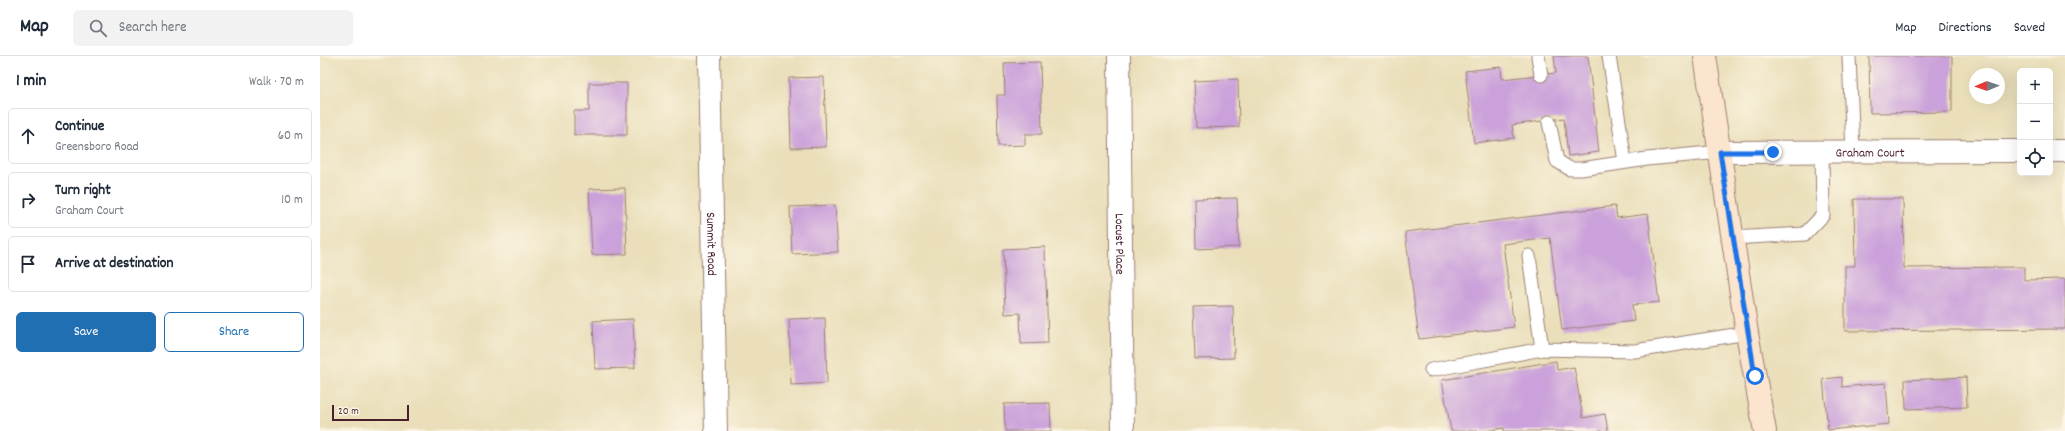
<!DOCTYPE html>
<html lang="en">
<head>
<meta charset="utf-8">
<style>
  :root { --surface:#fff; --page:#f2f2f3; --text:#1f2937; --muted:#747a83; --line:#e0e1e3; --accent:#1f6fb2 }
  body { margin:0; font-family:Dekko,sans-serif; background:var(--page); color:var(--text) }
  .controls { position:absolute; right:12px; top:12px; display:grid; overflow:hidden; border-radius:6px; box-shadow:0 4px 16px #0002 }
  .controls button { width:36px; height:36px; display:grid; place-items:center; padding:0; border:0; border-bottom:1px solid var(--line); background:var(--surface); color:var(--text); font:20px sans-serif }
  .compass { position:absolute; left:1649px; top:12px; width:36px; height:36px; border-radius:50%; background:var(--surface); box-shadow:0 4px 16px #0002; rotate:268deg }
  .scale { position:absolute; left:12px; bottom:10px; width:77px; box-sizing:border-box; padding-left:4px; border:2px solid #4a1f2b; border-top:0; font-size:11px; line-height:14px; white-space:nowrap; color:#4a1f2b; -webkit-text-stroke:3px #fcf5e5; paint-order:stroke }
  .stop { position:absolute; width:12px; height:12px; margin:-9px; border:3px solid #1a73e8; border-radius:50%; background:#fff }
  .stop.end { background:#1a73e8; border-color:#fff; box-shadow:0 1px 4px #0008 }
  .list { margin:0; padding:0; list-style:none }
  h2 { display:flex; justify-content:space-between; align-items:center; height:52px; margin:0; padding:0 16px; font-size:17px }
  h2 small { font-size:13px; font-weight:400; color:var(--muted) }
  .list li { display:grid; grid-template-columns:26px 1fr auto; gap:12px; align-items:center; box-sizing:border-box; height:56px; margin:0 8px 8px; padding:0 8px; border:1px solid var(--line); border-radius:6px }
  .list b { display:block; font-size:15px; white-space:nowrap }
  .list p { margin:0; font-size:13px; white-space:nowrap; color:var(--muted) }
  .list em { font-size:13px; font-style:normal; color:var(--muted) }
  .actions { display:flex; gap:8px; padding:12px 16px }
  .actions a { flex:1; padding:9px 0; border:1px solid var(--accent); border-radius:6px; text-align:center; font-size:14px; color:var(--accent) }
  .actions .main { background:var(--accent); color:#fff }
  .icon { flex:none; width:22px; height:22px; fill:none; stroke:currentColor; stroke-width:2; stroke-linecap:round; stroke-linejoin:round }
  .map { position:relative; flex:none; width:1745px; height:375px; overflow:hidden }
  header { display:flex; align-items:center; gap:24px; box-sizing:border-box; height:56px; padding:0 20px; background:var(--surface); border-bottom:1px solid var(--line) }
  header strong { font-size:19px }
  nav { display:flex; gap:22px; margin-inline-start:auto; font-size:14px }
  .search { width:280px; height:36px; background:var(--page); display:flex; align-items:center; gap:10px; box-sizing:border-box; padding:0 14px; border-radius:6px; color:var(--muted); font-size:15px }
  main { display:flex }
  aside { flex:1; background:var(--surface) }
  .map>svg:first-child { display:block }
  .building { fill:#caa1da }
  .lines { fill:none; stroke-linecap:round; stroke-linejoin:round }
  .lane-casing { stroke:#9a7f72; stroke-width:15 }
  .street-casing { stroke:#9a7f72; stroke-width:24 }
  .secondary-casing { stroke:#9a7f72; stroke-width:24 }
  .lane { stroke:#fff; stroke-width:13 }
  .street { stroke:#fff; stroke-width:22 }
  .secondary { stroke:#fce5cf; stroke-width:22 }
  .route { stroke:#1a73e8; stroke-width:5 }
  .labels { text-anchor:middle; stroke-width:3; stroke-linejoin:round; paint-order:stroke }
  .street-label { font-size:13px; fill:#4a1f2b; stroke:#fcf5e5 }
</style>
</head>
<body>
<header>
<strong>Map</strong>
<div class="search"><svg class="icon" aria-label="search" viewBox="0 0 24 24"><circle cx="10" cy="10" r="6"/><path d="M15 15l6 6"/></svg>Search here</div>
<nav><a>Map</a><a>Directions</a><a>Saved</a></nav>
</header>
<main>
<aside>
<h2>1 min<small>Walk · 70 m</small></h2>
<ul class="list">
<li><svg class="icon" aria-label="ahead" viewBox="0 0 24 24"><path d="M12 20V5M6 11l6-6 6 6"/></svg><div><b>Continue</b><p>Greensboro Road</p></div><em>60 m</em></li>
<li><svg class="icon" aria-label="right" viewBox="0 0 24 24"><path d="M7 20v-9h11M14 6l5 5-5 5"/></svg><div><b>Turn right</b><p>Graham Court</p></div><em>10 m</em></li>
<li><svg class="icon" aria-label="arrive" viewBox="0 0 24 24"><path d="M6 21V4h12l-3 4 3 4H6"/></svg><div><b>Arrive at destination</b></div></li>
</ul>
<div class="actions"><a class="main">Save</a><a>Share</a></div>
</aside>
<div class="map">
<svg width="1745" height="375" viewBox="0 0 1745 375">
  <rect width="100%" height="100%" fill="#fcf5e5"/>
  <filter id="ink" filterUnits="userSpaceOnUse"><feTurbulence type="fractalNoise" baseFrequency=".025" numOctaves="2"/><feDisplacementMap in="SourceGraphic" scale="8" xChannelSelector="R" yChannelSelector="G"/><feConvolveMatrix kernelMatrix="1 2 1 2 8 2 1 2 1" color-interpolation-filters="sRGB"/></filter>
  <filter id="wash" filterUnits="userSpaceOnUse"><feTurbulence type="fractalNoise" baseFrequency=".012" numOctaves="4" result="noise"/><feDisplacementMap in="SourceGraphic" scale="16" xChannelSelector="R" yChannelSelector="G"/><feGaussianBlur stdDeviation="0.9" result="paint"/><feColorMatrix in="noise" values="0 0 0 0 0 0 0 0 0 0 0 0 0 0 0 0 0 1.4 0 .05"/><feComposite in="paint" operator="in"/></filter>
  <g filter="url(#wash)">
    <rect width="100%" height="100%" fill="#eadfba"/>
    <g id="blocks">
      <!-- building -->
      <path class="building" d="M1234,0H1268L1279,96L1248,100L1244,62L1192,69L1194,82L1154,87L1145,15L1181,11L1182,23L1236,17Z
        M1549,0H1632V56L1550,57Z
        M720,6L722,78H705V89L678,90L677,39H685L684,7Z
        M504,21L506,91L471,92L469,22Z
        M918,23L919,71L876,72L874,25Z
        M269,27H307V79H254V55H269Z
        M305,132L307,198L272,199L269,133Z
        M917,142L919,191L876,193L875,143Z
        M1534,143H1583L1584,212L1704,211V224L1745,223V273L1525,275V210H1535Z
        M515,149L518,196L472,198L470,151Z
        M1295,150L1297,162L1328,158L1339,246L1312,249L1314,265L1242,274L1230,182L1183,188L1194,271L1099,283L1085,176Z
        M725,191L728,287L701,288L700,257L685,258L683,193Z
        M913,250L914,302L875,303L873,251Z
        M505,262L507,327L471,329L469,263Z
        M313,263L315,312L275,313L273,265Z
        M1236,305L1237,314L1254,311L1263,362L1285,358L1288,375H1184V372L1164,375H1131L1122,324Z
        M1522,321V331L1566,327L1569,368L1508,374L1503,323Z
        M1646,321L1647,351L1586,353L1585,324Z
        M730,347L731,375H685L684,348Z"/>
    </g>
  </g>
  <g filter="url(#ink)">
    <use href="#blocks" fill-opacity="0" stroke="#9a7f72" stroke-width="1"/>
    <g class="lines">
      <!-- lane casing -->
      <g class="lane-casing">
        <path id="lane" d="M1218,0L1221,19
          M1289,0L1305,106
          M1529,0L1533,96
          M1229,66L1237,105L1250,113H1261L1327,103L1400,96
          M1412,182L1485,178L1503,159L1502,96
          M1209,200L1222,293
          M1111,314L1222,293L1315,295L1427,277"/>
      </g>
      <!-- street casing -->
      <g class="street-casing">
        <g id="street">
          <path id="s1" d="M389,0L396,375"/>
          <path id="s2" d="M799,0L803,375"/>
          <path d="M1730,95H1745"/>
          <path id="s3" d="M1400,96L1700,95"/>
        </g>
      </g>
      <!-- secondary casing -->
      <g class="secondary-casing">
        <path id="secondary" d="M1385,0L1427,277L1445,375"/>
      </g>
      <!-- lane -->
      <use href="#lane" class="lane"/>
      <!-- street -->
      <use href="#street" class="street"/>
      <!-- secondary -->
      <use href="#secondary" class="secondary"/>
    </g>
  </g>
  <g class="lines" filter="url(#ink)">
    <!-- route -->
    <path class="route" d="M1435,320L1400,96H1453"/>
  </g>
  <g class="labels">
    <!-- street labels -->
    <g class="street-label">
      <text dy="5" stroke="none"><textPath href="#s3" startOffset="150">Graham Court</textPath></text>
      <text dy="5" stroke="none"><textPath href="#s1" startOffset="188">Summit Road</textPath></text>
      <text dy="5" stroke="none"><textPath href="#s2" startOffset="188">Locust Place</textPath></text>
    </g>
  </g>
</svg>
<div class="controls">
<button>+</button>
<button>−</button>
<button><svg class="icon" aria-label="locate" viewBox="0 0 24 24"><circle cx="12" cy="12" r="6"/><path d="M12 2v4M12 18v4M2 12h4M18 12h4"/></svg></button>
</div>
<svg class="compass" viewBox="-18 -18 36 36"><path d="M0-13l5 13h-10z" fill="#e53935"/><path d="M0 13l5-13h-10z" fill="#747a83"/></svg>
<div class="scale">20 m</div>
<div class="stop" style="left:1435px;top:320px"></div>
<div class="stop end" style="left:1453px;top:96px"></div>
</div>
</main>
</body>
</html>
